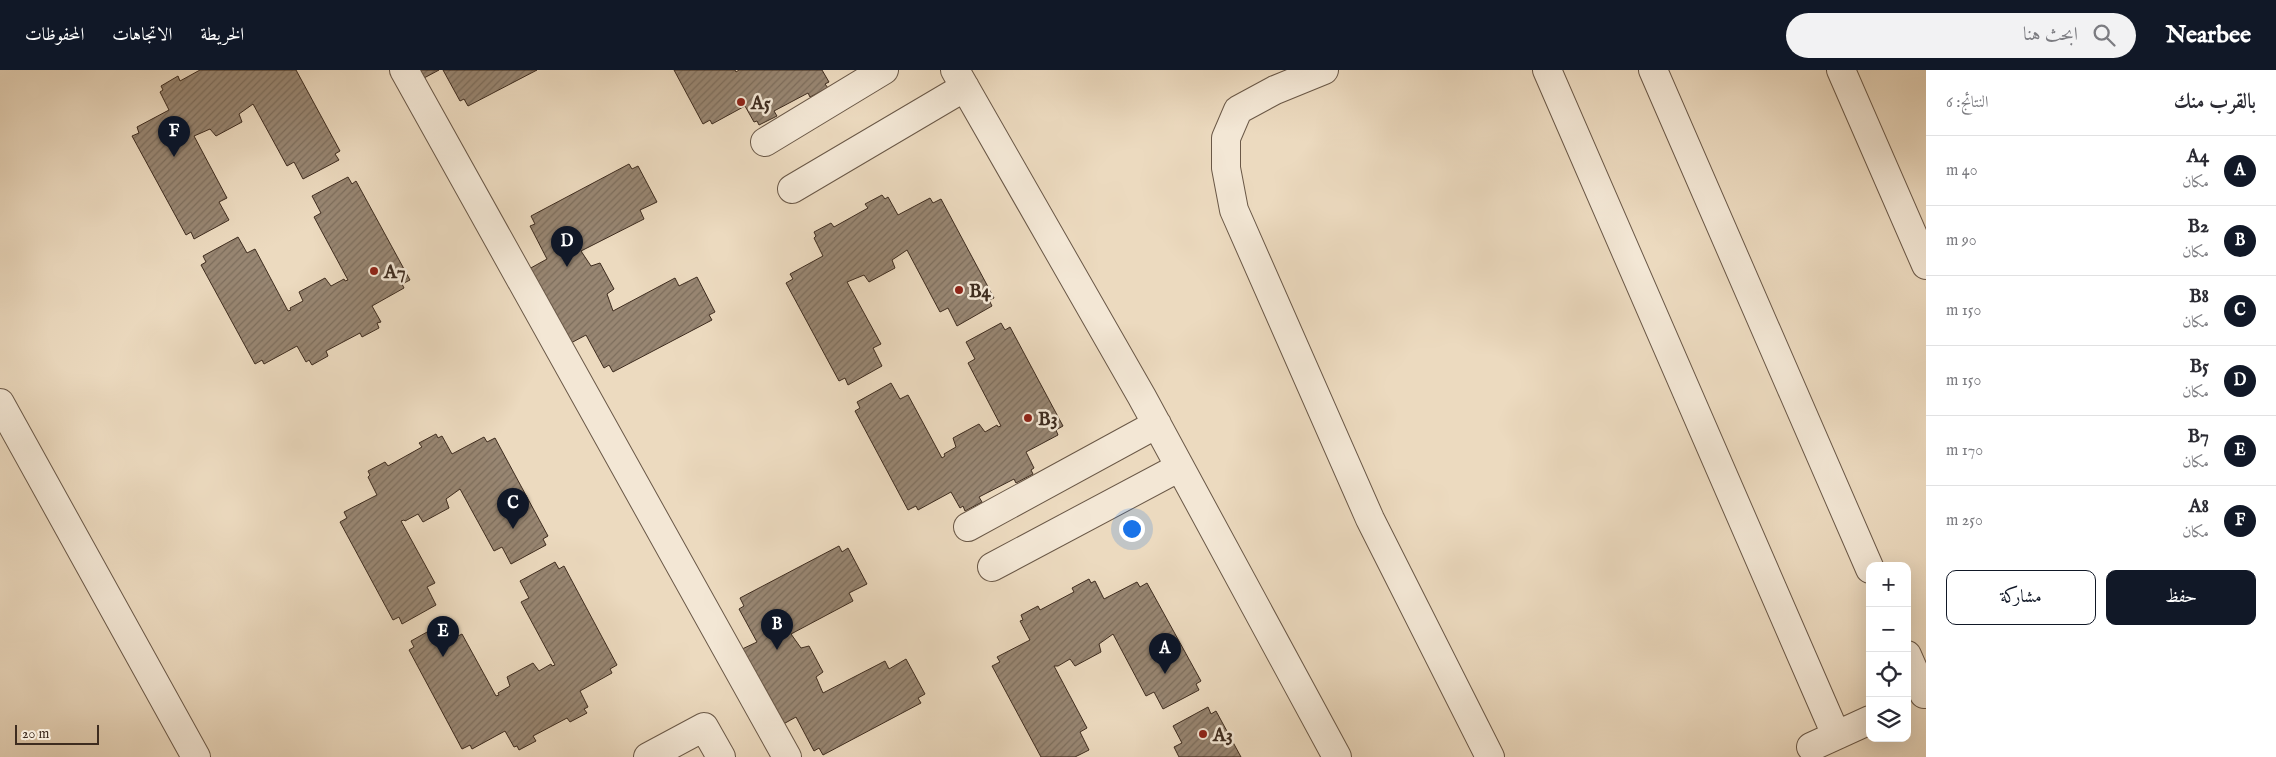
<!DOCTYPE html>
<html lang="ar">
<head>
<meta charset="utf-8">
<style>
  :root { --surface:#fff; --page:#f2f2f3; --text:#2b2b33; --muted:#7c7c81; --line:#e1e1e2; --accent:#111827 }
  body { margin:0; font-family:"IM FELL English",Amiri,serif; background:var(--page); color:var(--text); direction:rtl }
  .controls { position:absolute; right:15px; bottom:15px; display:grid; overflow:hidden; border-radius:10px; box-shadow:0 5px 20px #0002 }
  .controls button { width:45px; height:45px; display:grid; place-items:center; padding:0; border:0; border-bottom:1px solid var(--line); background:var(--surface); color:var(--text); font:25px sans-serif }
  .scale { position:absolute; left:15px; bottom:12px; width:84px; box-sizing:border-box; padding-left:5px; border:2px solid #3e2c1f; border-top:0; font-size:14px; line-height:18px; white-space:nowrap; color:#3e2c1f; -webkit-text-stroke:4px #f3e7d5; paint-order:stroke }
  .you { position:absolute; left:1131px; top:458px; width:18px; height:18px; margin:-12px; border:4px solid #fff; border-radius:50%; background:#1a73e8; box-shadow:0 0 0 8px #1a73e833 }
  .badge { display:grid; place-items:center; width:32px; height:32px; border-radius:50%; background:var(--accent); color:#fff; font-size:16px; font-weight:700 }
  .pin { position:absolute; translate:-50% -41px; filter:drop-shadow(0 1px 2px #0008) }
  .pin::after { content:''; position:absolute; top:26px; width:18px; height:15px; background:inherit; clip-path:polygon(0 0,100% 0,50% 100%) }
  .list { margin:0; padding:0; list-style:none }
  h2 { display:flex; justify-content:space-between; align-items:center; height:65px; margin:0; padding:0 20px; font-size:21px }
  h2 small { font-size:16px; font-weight:400; color:var(--muted) }
  .list li { display:grid; grid-template-columns:32px 1fr auto; gap:15px; align-items:center; box-sizing:border-box; height:70px; padding:0 20px; border-top:1px solid var(--line) }
  .list b { display:block; font-size:19px; white-space:nowrap }
  .list p { margin:0; font-size:16px; white-space:nowrap; color:var(--muted) }
  .list em { font-size:16px; font-style:normal; color:var(--muted) }
  .actions { display:flex; gap:10px; padding:15px 20px }
  .actions a { flex:1; padding:11px 0; border:1px solid var(--accent); border-radius:10px; text-align:center; font-size:18px; color:var(--accent) }
  .actions .main { background:var(--accent); color:#fff }
  .icon { flex:none; width:28px; height:28px; fill:none; stroke:currentColor; stroke-width:2; stroke-linecap:round; stroke-linejoin:round }
  .map { position:relative; flex:none; width:1926px; height:687px; overflow:hidden; direction:ltr }
  header { display:flex; align-items:center; gap:30px; box-sizing:border-box; height:70px; padding:0 25px; background:var(--accent); color:#fff }
  header strong { font-size:24px }
  nav { display:flex; gap:28px; margin-inline-start:auto; font-size:18px }
  .search { width:350px; height:45px; background:var(--page); display:flex; align-items:center; gap:12px; box-sizing:border-box; padding:0 18px; border-radius:28px; color:var(--muted); font-size:19px }
  main { display:flex }
  aside { flex:1; background:var(--surface) }
  .map>svg:first-child { display:block }
  .building { fill:url(#building-hatch); stroke:#3e2c1f }
  .lines { fill:none; stroke-linecap:round; stroke-linejoin:round }
  .minor-casing { stroke:#6a5847; stroke-width:30 }
  .minor { stroke:#f3e7d5; stroke-width:28 }
  .poi-dot { fill:#8f2418; stroke:#f3e7d5; stroke-width:2 }
  .labels { text-anchor:middle; stroke-width:5; stroke-linejoin:round; paint-order:stroke }
  .poi-label { font-size:19px; font-weight:bold; fill:#3e2c1f; stroke:#f3e7d5; text-anchor:start }
</style>
</head>
<body>
<header>
<strong>Nearbee</strong>
<div class="search"><svg class="icon" aria-label="search" viewBox="0 0 24 24"><circle cx="10" cy="10" r="6"/><path d="M15 15l6 6"/></svg>ابحث هنا</div>
<nav><a>الخريطة</a><a>الاتجاهات</a><a>المحفوظات</a></nav>
</header>
<main>
<aside>
<h2>بالقرب منك<small>النتائج: 6</small></h2>
<ul class="list">
<li><span class="badge">A</span><div><b>A4</b><p>مكان</p></div><em>40 m</em></li>
<li><span class="badge">B</span><div><b>B2</b><p>مكان</p></div><em>90 m</em></li>
<li><span class="badge">C</span><div><b>B8</b><p>مكان</p></div><em>150 m</em></li>
<li><span class="badge">D</span><div><b>B5</b><p>مكان</p></div><em>150 m</em></li>
<li><span class="badge">E</span><div><b>B7</b><p>مكان</p></div><em>170 m</em></li>
<li><span class="badge">F</span><div><b>A8</b><p>مكان</p></div><em>250 m</em></li>
</ul>
<div class="actions"><a class="main">حفظ</a><a>مشاركة</a></div>
</aside>
<div class="map">
<svg width="1926" height="687" viewBox="0 0 1926 687">
  <defs>
    <pattern id="building-hatch" width="6" height="6" patternUnits="userSpaceOnUse" patternTransform="scale(1.25)"><rect width="6" height="6" fill="#988672"/><path d="M-1 1l2-2M0 6l6-6M5 7l2-2" fill="none" stroke="#7d6e5d"/></pattern>
  </defs>
  <rect width="100%" height="100%" fill="#ecdabf"/>
  <filter id="stains"><feTurbulence type="fractalNoise" baseFrequency=".004" numOctaves="4"/><feColorMatrix values="0 0 0 0 .2 0 0 0 0 .09 0 0 0 0 .02 0 0 0 .5 -.17"/></filter>
  <radialGradient id="worn" r=".72"><stop offset=".6" stop-color="#630" stop-opacity="0"/><stop offset="1" stop-color="#630" stop-opacity=".3"/></radialGradient>
  <!-- building -->
  <path class="building" d="M200,0H296L340,81L335,84L339,90L303,109L294,92L287,96L253,34L239,44L242,52L216,66L210,59L194,66L227,128L219,132L229,150L194,169L191,162L186,165L132,66L139,63L137,57L169,40L160,22L163,20L161,16L178,6L180,11Z
    M414,0H439L424,8Z
    M443,0H537L468,36L464,29L460,31Z
    M674,0H735L736,2L739,0H822L829,12L825,14L828,18L810,27L808,23L774,41L777,46L759,55L757,51L754,52L745,36L712,54L710,50L703,54Z
    M629,94L632,99L638,96L657,132L640,140L644,149L581,181L591,196L600,193L614,219L607,224L613,241L675,208L679,216L697,207L715,242L709,245L712,250L613,302L609,295L604,298L586,265L569,274L529,199L547,189L530,156L535,154L531,146Z
    M348,107L352,114L356,111L410,210L402,214L404,218L372,236L381,252L377,253L379,258L362,267L360,263L326,281L328,286L312,295L309,290L306,292L297,276L264,294L262,290L255,294L201,195L206,192L203,186L238,167L247,183L255,179L288,241L291,240L290,238L303,231L299,222L325,208L331,216L344,209L345,211L348,210L314,147L321,143L312,126Z
    M882,125L885,129L888,127L898,145L930,128L933,133L941,129L994,228L989,230L992,236L957,256L948,238L940,242L907,180L892,190L895,198L869,212L864,205L847,212L881,274L873,278L882,296L848,315L845,308L839,311L786,213L793,209L790,204L823,186L814,168L816,166L814,162L831,153L834,157L868,138L865,134Z
    M1001,253L1005,260L1010,257L1063,356L1056,360L1058,365L1026,382L1034,398L1031,400L1033,404L1016,413L1014,409L979,427L982,432L965,441L963,436L960,438L951,422L918,440L916,436L908,440L855,341L860,338L857,332L891,313L900,329L908,325L942,388L945,386L944,384L956,377L953,368L979,354L985,362L997,355L998,357L1001,356L968,293L975,289L966,272Z
    M436,364L438,368L442,366L452,384L484,367L487,372L495,368L548,466L543,469L546,475L511,494L502,477L494,481L460,419L446,429L449,438L423,452L418,444L405,451L404,450L401,451L435,513L427,517L436,535L402,554L399,547L393,550L340,452L347,448L344,442L377,425L368,407L370,405L368,401L385,392L388,396L422,377L419,373Z
    M839,476L842,482L848,478L867,514L849,523L853,531L791,564L801,578L809,576L823,602L816,607L823,623L885,591L889,599L906,589L925,624L918,628L921,633L823,685L819,678L814,681L796,647L778,657L738,581L757,572L739,539L744,536L740,528Z
    M555,492L559,499L564,496L617,595L610,599L612,603L580,621L588,637L584,639L587,643L570,652L567,648L533,666L536,671L519,680L517,676L514,677L505,661L472,679L470,675L462,679L409,580L414,577L411,571L445,552L454,568L462,564L496,626L499,625L498,623L510,616L507,607L533,593L539,601L551,594L552,596L555,595L521,532L529,528L520,511Z
    M1089,509L1091,513L1095,511L1104,529L1137,512L1140,517L1147,513L1201,611L1196,614L1199,620L1163,639L1154,622L1146,626L1113,564L1099,574L1101,582L1075,596L1070,589L1058,596H1054L1087,658L1080,662L1089,680L1075,687H1041L992,596L1000,592L997,587L1030,570L1020,551L1023,550L1021,545L1038,536L1040,540L1074,522L1072,518Z
    M1208,637L1211,644L1216,641L1241,687H1179L1174,677L1182,673L1173,656Z"/>
  <g class="lines">
    <!-- minor casing -->
    <g class="minor-casing">
      <path id="minor" d="M404,0L787,687
        M955,0L1142,327L1337,687
        M1324,0L1275,20L1238,40L1226,68V98L1234,140L1370,449L1490,687
        M1547,0L1836,665
        M1653,0L1870,499
        M1841,0L1926,195
        M765,72L884,0
        M792,119L965,17
        M0,333L196,687
        M968,457L1157,354
        M992,497L1180,397
        M1907,585L1924,624
        M1811,677L1870,650
        M648,687L704,657L721,687"/>
    </g>
    <!-- minor -->
    <use href="#minor" class="minor"/>
  </g>
  <!-- markers -->
  <g class="poi-dot">
    <circle cx="741" cy="32" r="5"/>
    <circle cx="374" cy="201" r="5"/>
    <circle cx="959" cy="220" r="5"/>
    <circle cx="1028" cy="348" r="5"/>
    <circle cx="1203" cy="664" r="5"/>
  </g>
  <g class="labels">
    <!-- poi labels -->
    <g class="poi-label">
      <text x="751" y="39">A5</text>
      <text x="384" y="208">A7</text>
      <text x="969" y="227">B4</text>
      <text x="1038" y="355">B3</text>
      <text x="1213" y="671">A3</text>
    </g>
  </g>
  <rect width="100%" height="100%" filter="url(#stains)"/>
  <rect width="100%" height="100%" fill="url(#worn)"/>
</svg>
<div class="controls">
<button>+</button>
<button>−</button>
<button><svg class="icon" aria-label="locate" viewBox="0 0 24 24"><circle cx="12" cy="12" r="6"/><path d="M12 2v4M12 18v4M2 12h4M18 12h4"/></svg></button>
<button><svg class="icon" aria-label="layers" viewBox="0 0 24 24"><path d="M12 4l9 5-9 5-9-5zM3 14l9 5 9-5"/></svg></button>
</div>
<div class="scale">20 m</div>
<div class="you"></div>
<div class="pin badge" style="left:1165px;top:604px">A</div>
<div class="pin badge" style="left:777px;top:580px">B</div>
<div class="pin badge" style="left:513px;top:459px">C</div>
<div class="pin badge" style="left:567px;top:197px">D</div>
<div class="pin badge" style="left:443px;top:587px">E</div>
<div class="pin badge" style="left:174px;top:87px">F</div>
</div>
</main>
</body>
</html>
